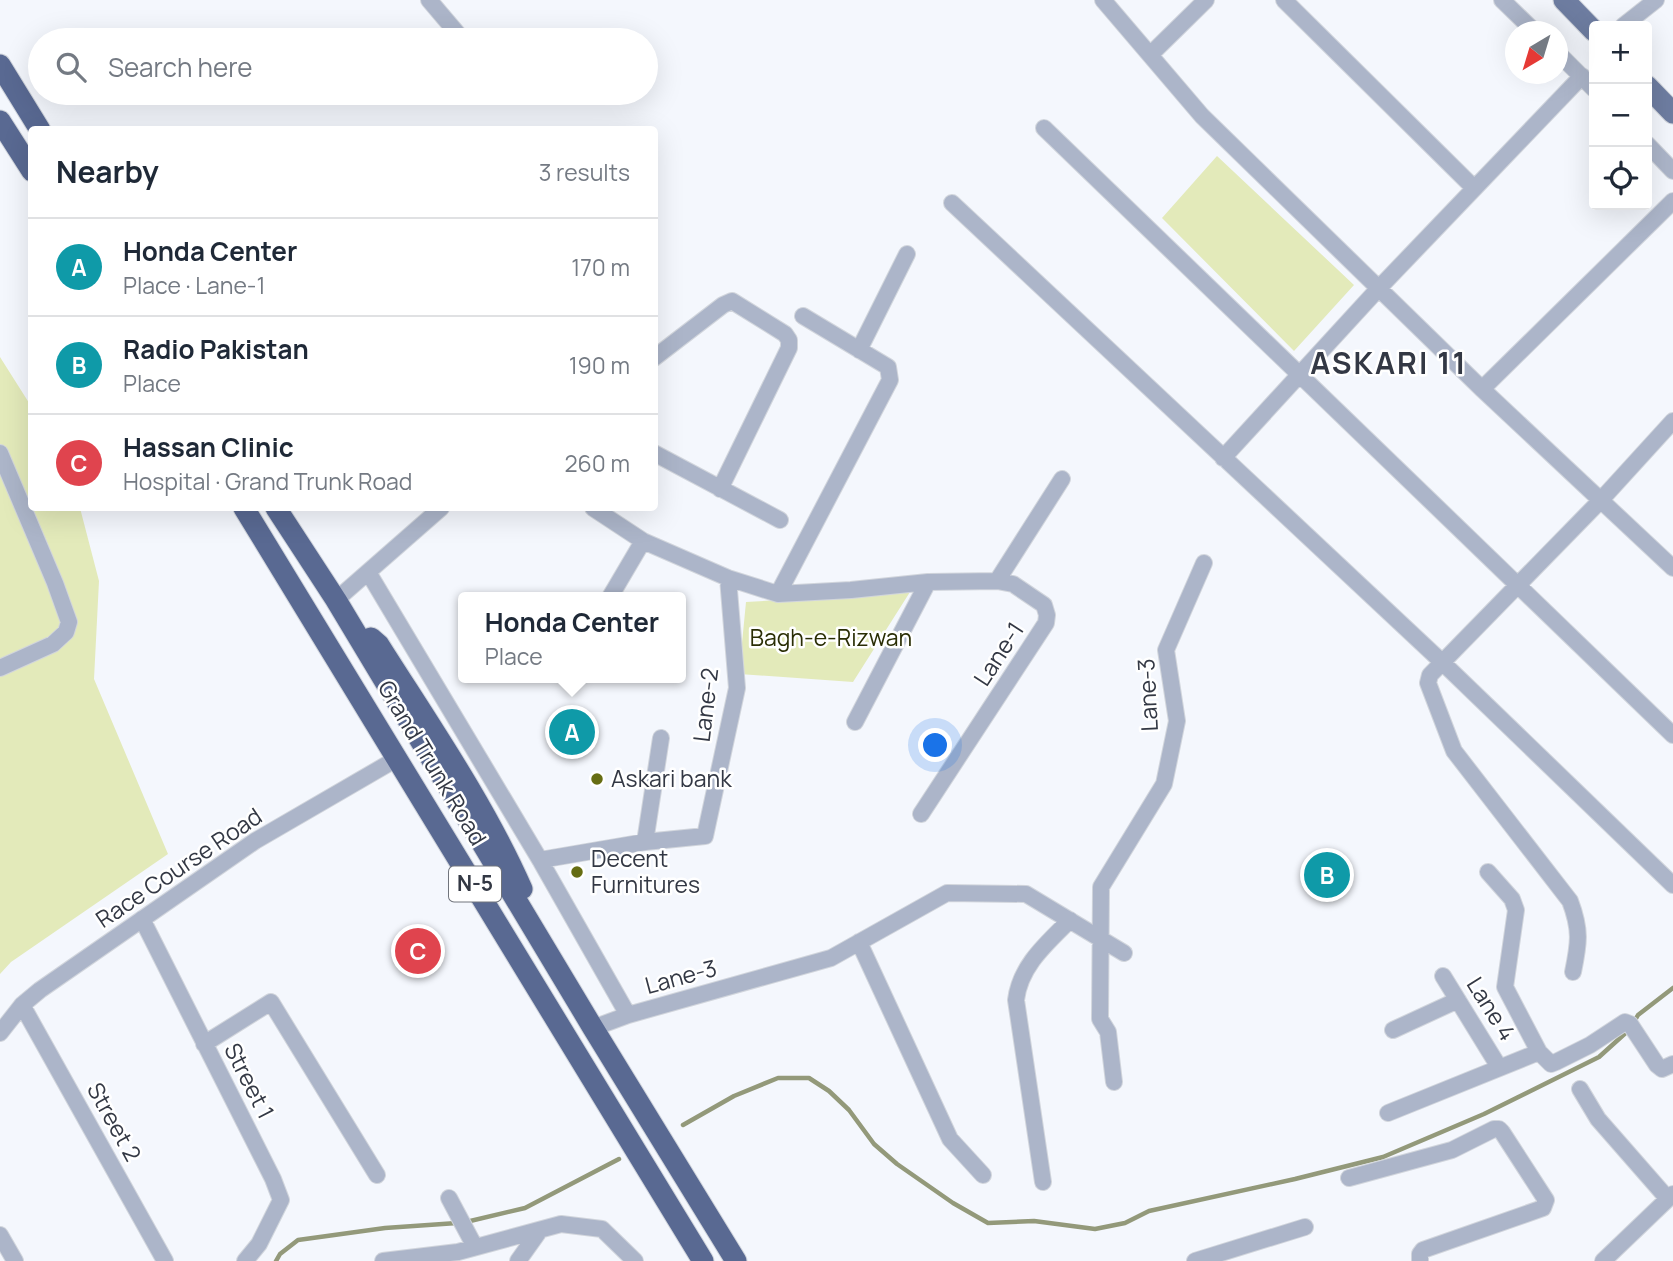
<!DOCTYPE html>
<html lang="en">
<head>
<meta charset="utf-8">
<style>
  :root { --surface:#fff; --page:#f6f6f7; --text:#1f2937; --muted:#747a83; --line:#e0e1e3; --accent:#666d13 }
  body { margin:0; font-family:Manrope,sans-serif; background:var(--page); color:var(--text) }
  .controls { position:absolute; right:21px; top:21px; display:grid; overflow:hidden; border-radius:7px; box-shadow:0 7px 28px #0002 }
  .controls button { width:63px; height:63px; display:grid; place-items:center; padding:0; border:0; border-bottom:2px solid var(--line); background:var(--surface); color:var(--text); font:35px sans-serif }
  .compass { position:absolute; left:1505px; top:21px; width:63px; height:63px; border-radius:50%; background:var(--surface); box-shadow:0 7px 28px #0002; rotate:218deg }
  .you { position:absolute; left:936px; top:746px; width:24px; height:24px; margin:-18px; border:5px solid #fff; border-radius:50%; background:#1a73e8; box-shadow:0 0 0 10px #1a73e833 }
  .badge { display:grid; place-items:center; width:46px; height:46px; border-radius:50%; background:var(--accent); color:#fff; font-size:23px; font-weight:700 }
  .pin { position:absolute; translate:-50% -50%; border:4px solid #fff; box-shadow:0 2px 7px #0006 }
  .popup { position:absolute; left:458px; top:592px; width:228px; height:91px; box-sizing:border-box; display:grid; place-content:center; border-radius:7px; background:var(--surface); filter:drop-shadow(0 2px 5px #0005); font-size:23px; white-space:nowrap; color:var(--muted) }
  .popup b { font-size:26px; color:var(--text) }
  .popup::after { content:''; position:absolute; left:50%; top:100%; margin-left:-14px; border:14px solid transparent; border-top-color:var(--surface) }
  .list { margin:0; padding:0; list-style:none }
  h2 { display:flex; justify-content:space-between; align-items:center; height:91px; margin:0; padding:0 28px; font-size:30px }
  h2 small { font-size:23px; font-weight:400; color:var(--muted) }
  .list li { display:grid; grid-template-columns:46px 1fr auto; gap:21px; align-items:center; box-sizing:border-box; height:98px; padding:0 28px; border-top:2px solid var(--line) }
  .list b { display:block; font-size:26px; white-space:nowrap }
  .list p { margin:0; font-size:23px; white-space:nowrap; color:var(--muted) }
  .list em { font-size:23px; font-style:normal; color:var(--muted) }
  .icon { flex:none; width:38px; height:38px; fill:none; stroke:currentColor; stroke-width:2; stroke-linecap:round; stroke-linejoin:round }
  .map { position:relative; flex:none; width:1673px; height:1261px; overflow:hidden }
  .search { position:absolute; background:var(--surface); box-shadow:0 7px 28px #0002; left:28px; top:28px; width:630px; height:77px; display:flex; align-items:center; gap:18px; box-sizing:border-box; padding:0 24px; border-radius:38px; color:var(--muted); font-size:26px }
  .panel { position:absolute; background:var(--surface); box-shadow:0 7px 28px #0002; left:28px; top:126px; width:630px; height:385px; border-radius:7px }
  .map>svg:first-child { display:block }
  .green { fill:#e3eaba }
  .lines { fill:none; stroke-linecap:round; stroke-linejoin:round }
  .stream { stroke:#93997a; stroke-width:4.5 }
  .minor-casing { stroke:#d1d5dc; stroke-width:18 }
  .major-casing { stroke:#d1d5dc; stroke-width:23 }
  .highway-casing { stroke:#d1d5dc; stroke-width:23 }
  .minor { stroke:#acb5c9; stroke-width:16 }
  .major { stroke:#6e7da1; stroke-width:21 }
  .highway { stroke:#596992; stroke-width:21 }
  .poi-dot { fill:#666d13; stroke:#fff; stroke-width:2.5 }
  .labels { text-anchor:middle; stroke-width:5; stroke-linejoin:round; paint-order:stroke }
  .shield { fill:#fff; stroke:#70747c; stroke-width:2 }
  .shield-label { font-size:21px; font-weight:bold; fill:#333844 }
  .park-label { font-size:23px; fill:#2a2e05; stroke:#fff }
  .street-label { font-size:23px; fill:#333844; stroke:#fff }
  .poi-label { font-size:23px; fill:#333844; stroke:#fff; text-anchor:start }
  .district-label { font-size:30px; font-weight:bold; letter-spacing:2px; fill:#333844; stroke:#fff }
</style>
</head>
<body>
<div class="map">
<svg width="1673" height="1261" viewBox="0 0 1673 1261">
  <rect width="100%" height="100%" fill="#f4f7fd"/>
  <!-- green -->
  <path class="green" d="M1217,156L1354,285L1294,351L1162,218Z
    M0,357L31,406L32,508H80L99,581L94,679L168,854L11,962L0,974Z
    M910,592L853,682L739,674L746,602Z"/>
  <g class="lines">
    <!-- stream -->
    <path class="stream" d="M1634,1022L1638,1015L1673,988
      M683,1125L734,1096L778,1078H809L829,1091L849,1110L874,1144L897,1164L953,1203L988,1223L1034,1221L1095,1229L1125,1223L1149,1211L1295,1179L1383,1157L1484,1114L1599,1057L1630,1029
      M466,1222L525,1208L619,1159
      M276,1261L280,1254L298,1240L385,1228L457,1223"/>
    <!-- minor casing -->
    <g class="minor-casing">
      <path id="minor" d="M429,0L463,40
        M1103,0L1202,116L1482,389L1673,568
        M1284,0L1474,188
        M1502,0L1535,32
        M1623,26L1656,0
        M1558,53L1594,89
        M1150,55L1206,0
        M1044,128L1673,735
        M1647,144L1673,171
        M952,203L1443,663L1673,885
        M859,350L907,254
        M654,358L723,305L732,301L785,334L789,340V348L720,489
        M1482,389L1673,201
        M0,453L55,583L69,622L66,632L53,644L0,668
        M654,453L780,520
        M1223,458L1379,288L1582,76
        M593,508L643,541L728,578L778,594L851,590L928,582L997,581L1013,584L1044,605L1047,615L1046,623L921,814
        M368,572L540,860L628,1015
        M997,581L1062,479
        M778,594L890,380L888,367L803,316
        M610,597L643,541
        M336,600L441,508
        M855,722L928,582
        M645,842L661,738
        M540,860L645,842L705,836L737,688L728,578
        M1488,872L1512,899L1516,910L1505,987L1539,1052L1551,1064L1556,1062L1590,1045L1625,1022L1630,1024L1657,1065L1662,1069L1673,1064
        M142,919L273,1179L281,1200L259,1244L245,1261
        M859,942L950,1139L983,1175
        M1573,972C1579,943 1581,930 1570,901L1454,751L1428,683L1430,675L1600,501L1673,421
        M1443,976L1499,1067
        M22,1005L165,1261
        M593,1028L628,1015L831,958L947,893L1026,894L1124,953
        M1393,1030L1458,1000
        M0,1033L22,1005L40,990L255,841L398,758
        M204,1044L271,1002L377,1175
        M1114,1082L1108,1032L1100,1019L1101,887L1164,784L1177,721L1166,650L1204,563
        M1580,1089L1598,1119L1668,1199
        M1388,1113L1539,1052
        M1349,1178L1452,1150L1494,1129H1499L1502,1132L1546,1200L1543,1208L1423,1250L1420,1254V1261
        M1043,1182L1016,1000C1020,966 1046,944 1070,920
        M449,1198L475,1247
        M0,1235L15,1261
        M383,1261L458,1252L561,1224L602,1229L635,1261
        M518,1261L540,1230
        M1195,1261L1305,1227
        M1603,1261L1673,1194"/>
    </g>
    <!-- major casing -->
    <g class="major-casing">
      <path id="major" d="M1564,0L1594,31
        M1647,86L1673,113"/>
    </g>
    <!-- highway casing -->
    <g class="highway-casing">
      <path id="highway" d="M0,65L40,130
        M0,121L32,171
        M244,508L703,1261
        M276,508L336,600L593,1028L736,1261
        M371,638L379,645C429,724 484,803 522,889"/>
    </g>
    <!-- minor -->
    <use href="#minor" class="minor"/>
    <!-- major -->
    <use href="#major" class="major"/>
    <!-- highway -->
    <use href="#highway" class="highway"/>
  </g>
  <!-- markers -->
  <g class="poi-dot">
    <circle cx="597" cy="779" r="7"/>
    <circle cx="577" cy="872" r="7"/>
  </g>
  <g class="labels">
    <!-- shield labels -->
    <rect class="shield" x="449" y="866.5" width="52" height="35" rx="5"/>
    <g class="shield-label">
      <text x="475" y="891">N-5</text>
    </g>
    <!-- park labels -->
    <g class="park-label">
      <text x="831" y="646">Bagh-e-Rizwan</text>
    </g>
    <!-- street labels -->
    <g class="street-label">
      <text transform="translate(999 654) rotate(-57)" y="8">Lane-1</text>
      <text transform="translate(1148 695) rotate(-93)" y="8">Lane-3</text>
      <text transform="translate(706 705) rotate(-83)" y="8">Lane-2</text>
      <text transform="translate(432 763) rotate(59)" y="8">Grand Trunk Road</text>
      <text transform="translate(179 868) rotate(-34)" y="8">Race Course Road</text>
      <text transform="translate(681 977) rotate(-15)" y="8">Lane-3</text>
      <text transform="translate(1491 1009) rotate(58)" y="8">Lane 4</text>
      <text transform="translate(249 1081) rotate(63)" y="8">Street 1</text>
      <text transform="translate(114 1122) rotate(61)" y="8">Street 2</text>
    </g>
    <!-- poi labels -->
    <g class="poi-label">
      <text x="611" y="787">Askari bank</text>
      <text x="591" y="867">Decent<tspan x="591" dy="26">Furnitures</tspan></text>
    </g>
    <!-- district labels -->
    <g class="district-label">
      <text x="1389" y="374">ASKARI 11</text>
    </g>
  </g>
</svg>
<div class="controls">
<button>+</button>
<button>−</button>
<button><svg class="icon" aria-label="locate" viewBox="0 0 24 24"><circle cx="12" cy="12" r="6"/><path d="M12 2v4M12 18v4M2 12h4M18 12h4"/></svg></button>
</div>
<svg class="compass" viewBox="-18 -18 36 36"><path d="M0-13l5 13h-10z" fill="#e53935"/><path d="M0 13l5-13h-10z" fill="#747a83"/></svg>
<div class="you"></div>
<div class="pin badge" style="left:572px;top:732px;background:#0f9aa8">A</div>
<div class="popup"><b>Honda Center</b>Place</div>
<div class="pin badge" style="left:1327px;top:875px;background:#0f9aa8">B</div>
<div class="pin badge" style="left:418px;top:951px;background:#e0444e">C</div>
<div class="search"><svg class="icon" aria-label="search" viewBox="0 0 24 24"><circle cx="10" cy="10" r="6"/><path d="M15 15l6 6"/></svg>Search here</div>
<section class="panel">
<h2>Nearby<small>3 results</small></h2>
<ul class="list">
<li><span class="badge" style="background:#0f9aa8">A</span><div><b>Honda Center</b><p>Place · Lane-1</p></div><em>170 m</em></li>
<li><span class="badge" style="background:#0f9aa8">B</span><div><b>Radio Pakistan</b><p>Place</p></div><em>190 m</em></li>
<li><span class="badge" style="background:#e0444e">C</span><div><b>Hassan Clinic</b><p>Hospital · Grand Trunk Road</p></div><em>260 m</em></li>
</ul>
</section>
</div>
</body>
</html>
